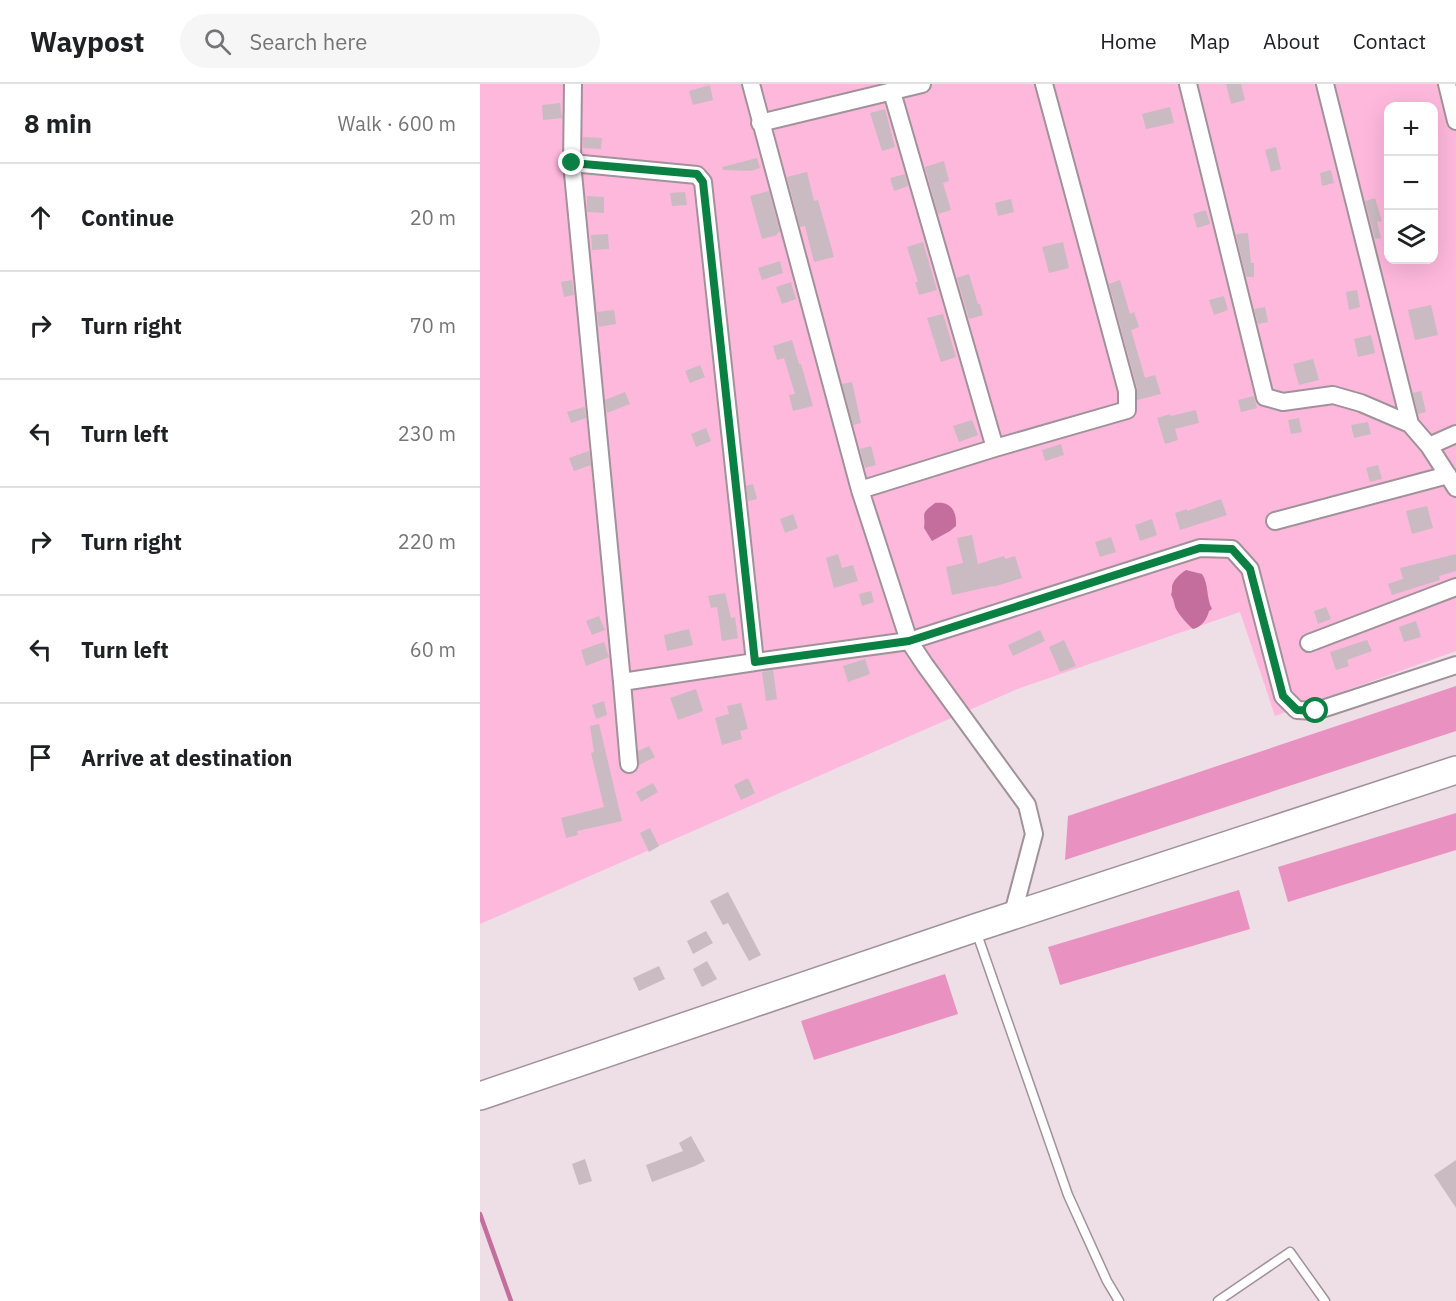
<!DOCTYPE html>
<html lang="en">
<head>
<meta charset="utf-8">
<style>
  :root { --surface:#fff; --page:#f6f6f6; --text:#202124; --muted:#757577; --line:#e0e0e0 }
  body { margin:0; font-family:"IBM Plex Sans",sans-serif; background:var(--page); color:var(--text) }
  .controls { position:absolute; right:18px; top:18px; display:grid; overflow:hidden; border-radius:12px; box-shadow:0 6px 24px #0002 }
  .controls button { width:54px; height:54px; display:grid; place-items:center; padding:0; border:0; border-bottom:2px solid var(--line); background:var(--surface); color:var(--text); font:30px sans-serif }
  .stop { position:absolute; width:18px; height:18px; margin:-14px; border:4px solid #0b8043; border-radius:50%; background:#fff }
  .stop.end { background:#0b8043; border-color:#fff; box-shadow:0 2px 6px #0008 }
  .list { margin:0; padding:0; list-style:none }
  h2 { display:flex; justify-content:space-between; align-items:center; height:78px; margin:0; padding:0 24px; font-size:26px }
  h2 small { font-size:20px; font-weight:400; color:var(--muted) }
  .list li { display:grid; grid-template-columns:39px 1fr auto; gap:18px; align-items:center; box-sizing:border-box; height:108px; padding:0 24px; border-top:2px solid var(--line) }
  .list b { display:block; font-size:22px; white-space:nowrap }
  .list em { font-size:20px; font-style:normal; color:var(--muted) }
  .icon { flex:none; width:33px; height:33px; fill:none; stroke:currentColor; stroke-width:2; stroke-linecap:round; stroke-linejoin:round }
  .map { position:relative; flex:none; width:976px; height:1217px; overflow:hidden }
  header { display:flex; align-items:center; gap:36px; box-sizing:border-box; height:84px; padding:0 30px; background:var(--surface); border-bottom:2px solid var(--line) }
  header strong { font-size:28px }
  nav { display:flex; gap:33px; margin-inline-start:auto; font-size:21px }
  .search { width:420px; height:54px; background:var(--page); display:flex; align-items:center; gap:15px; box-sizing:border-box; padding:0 21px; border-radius:33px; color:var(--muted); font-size:22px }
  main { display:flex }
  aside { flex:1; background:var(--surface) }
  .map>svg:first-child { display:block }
  .green { fill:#feb8dc; fill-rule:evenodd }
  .forest { fill:#e992c1 }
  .water { fill:#c36e9d }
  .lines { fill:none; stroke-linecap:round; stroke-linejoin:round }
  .stream { stroke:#c36e9d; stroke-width:4.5 }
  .building { fill:#cabac2 }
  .service-casing { stroke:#a09299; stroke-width:11 }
  .minor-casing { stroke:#a09299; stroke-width:20 }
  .trunk-casing { stroke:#a09299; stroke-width:30 }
  .service { stroke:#fff; stroke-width:8 }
  .minor { stroke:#fff; stroke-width:16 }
  .trunk { stroke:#fff; stroke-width:27 }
  .route { stroke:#0b8043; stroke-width:8 }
</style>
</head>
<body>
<header>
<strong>Waypost</strong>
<div class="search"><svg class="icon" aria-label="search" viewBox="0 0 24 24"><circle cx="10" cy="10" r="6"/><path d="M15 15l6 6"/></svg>Search here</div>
<nav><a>Home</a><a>Map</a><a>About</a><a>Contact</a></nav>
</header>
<main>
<aside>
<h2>8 min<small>Walk · 600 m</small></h2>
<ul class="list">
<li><svg class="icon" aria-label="ahead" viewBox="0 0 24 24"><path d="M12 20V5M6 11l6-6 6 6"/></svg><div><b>Continue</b></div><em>20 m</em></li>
<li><svg class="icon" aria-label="right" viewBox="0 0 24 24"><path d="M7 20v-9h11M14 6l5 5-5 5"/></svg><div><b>Turn right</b></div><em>70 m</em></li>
<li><svg class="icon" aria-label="left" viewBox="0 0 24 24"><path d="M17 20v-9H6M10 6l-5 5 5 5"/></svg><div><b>Turn left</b></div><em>230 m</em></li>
<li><svg class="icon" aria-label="right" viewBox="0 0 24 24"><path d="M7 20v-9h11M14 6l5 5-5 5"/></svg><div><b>Turn right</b></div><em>220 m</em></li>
<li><svg class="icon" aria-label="left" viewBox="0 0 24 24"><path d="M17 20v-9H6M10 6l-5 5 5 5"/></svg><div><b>Turn left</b></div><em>60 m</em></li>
<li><svg class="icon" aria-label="arrive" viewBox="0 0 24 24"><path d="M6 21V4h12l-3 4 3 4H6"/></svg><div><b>Arrive at destination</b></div></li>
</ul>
</aside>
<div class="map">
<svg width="976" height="1217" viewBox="0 0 976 1217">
  <rect width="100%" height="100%" fill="#eedee6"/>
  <!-- green -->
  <path class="green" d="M0,0H976V567L795,632L760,528L540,604L0,840ZM908,22H954V176H908Z"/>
  <!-- forest -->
  <path class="forest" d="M976,602V647L585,776L588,732Z
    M976,729V766L808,818L798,783Z
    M759,806L770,845L580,901L568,863Z
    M465,890L478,930L334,976L321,937Z"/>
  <!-- water -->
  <path class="water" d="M455,419C471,417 477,427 476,442L470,447L452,457L444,444C446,429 439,431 455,419Z
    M706,486L722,490C729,500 726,514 732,525L729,527C727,535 722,543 713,545C707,540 700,532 696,525C694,520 694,515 691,511C692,508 692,505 692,502C694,495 700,490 706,486Z"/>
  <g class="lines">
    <!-- stream -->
    <path class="stream" d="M0,1130L31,1217"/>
  </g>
  <!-- building -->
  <path class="building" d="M746,0H761L765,16L751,20Z
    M230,1L233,16L213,21L209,7Z
    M80,19L82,34L63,36L62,21Z
    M690,23L694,39L666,45L662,30Z
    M405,25L415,63L402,67L390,29Z
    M103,53L122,54L121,65L103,64Z
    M796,63L801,85L791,88L785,66Z
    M277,74L280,84L271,87L243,86L242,83Z
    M464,77L469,97L463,99L471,126L458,130L445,83Z
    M851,86L854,99L842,102L840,89Z
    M327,88L334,117L338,116L354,173L334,178L325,142L320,143L307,93Z
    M425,90L428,102L414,107L410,94Z
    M289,107L300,148L297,149V151L282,155L270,112Z
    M205,108L207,121L192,122L190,109Z
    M107,112L124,113V129L107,128Z
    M895,114L902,137L897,138L901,154L895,155L885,117Z
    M531,115L534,128L518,132L515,119Z
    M726,126L730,140L717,144L713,130Z
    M768,149L771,179H774V193H766L756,150Z
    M128,150L129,165L112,166L111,151Z
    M443,158L457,206L439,211L435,198H438L427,163Z
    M583,158L589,184L569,189L562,163Z
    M300,177L303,189L282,196L278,184Z
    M489,190L498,220H500L503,231L489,235L477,194Z
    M92,196L94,211L84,213L81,198Z
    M640,196L650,230L654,228L659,243L651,246L665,294L675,291L681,310L657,316V304L629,200Z
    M311,198L316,215L302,220L296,203Z
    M877,206L880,223L869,226L866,208Z
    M744,212L748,226L734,231L729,216Z
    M951,221L958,251L935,256L928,226Z
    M785,223L788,238L778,240L774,225Z
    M134,226L136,240L119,243L117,228Z
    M463,230L476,273L461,278L447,234Z
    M891,251L895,269L878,273L874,255Z
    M312,256L319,280H321L333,322L313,327L309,311L315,310L304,274L297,276L293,262Z
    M833,275L839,296L819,301L813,280Z
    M220,281L225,293L210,299L205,287Z
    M372,298L381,339L373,341L362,300Z
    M941,307L946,328L938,330L933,309Z
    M145,308L150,320L127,329L125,316Z
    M774,312L777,324L761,328L758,316Z
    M104,323L105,324L106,334L91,339L87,328Z
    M716,326L719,339L695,345L698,356L685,360L677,334L690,330L691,332Z
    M819,334L822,348L811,350L808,336Z
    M492,336L498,351L479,358L473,342Z
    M888,338L891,350L874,354L871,341Z
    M226,344L231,357L216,363L211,350Z
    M581,360L584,371L565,377L562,366Z
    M391,362L396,381L385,384L380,365Z
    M109,367L111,381L94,387L89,374Z
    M898,381L902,395L890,398L886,384Z
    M273,400L277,415L268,417L266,402Z
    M741,415L747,431L700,446L695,429L707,425V427Z
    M947,422L953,444L932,450L926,427Z
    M313,430L318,444L305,449L300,435Z
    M672,435L677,451L660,457L655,441Z
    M492,451L498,480L524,472L525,475L535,472L542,494L513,503V502L472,511L466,483L483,479L477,454Z
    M631,453L636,468L620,473L615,458Z
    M358,470L362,484L373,481L378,497L354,504L346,474Z
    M976,470V487L959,492L960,496L912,511L908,500L923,495L920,484Z
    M391,507L394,518L382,522L379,510Z
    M245,509L251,534L255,533L258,554L242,557L237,523L231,524L228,512Z
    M846,523L851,535L838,540L834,527Z
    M119,532L125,546L112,551L106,537Z
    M936,537L941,553L924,558L919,543Z
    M209,545L213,561L187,567L184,551Z
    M560,546L565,557L533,572L528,561Z
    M584,556L596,582L580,588L569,563Z
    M887,556L892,567L867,576L869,582L856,586L850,568Z
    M124,558L129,573L106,582L101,566Z
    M385,575L390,590L368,598L363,582Z
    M293,586L297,615L286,617L282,588Z
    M216,605L223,627L198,636L190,614Z
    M124,617L127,631L116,635L112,621Z
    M261,619L268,645L260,647L262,655L242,661L235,634L249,630L247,622Z
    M119,640L142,737L97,747L98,751L86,754L81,734L124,723L111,669L114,668L110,642Z
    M169,662L175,673L159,681L158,667Z
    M268,694L275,709L261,716L254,701Z
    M173,699L178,708L161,718L156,708Z
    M170,744L179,762L169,768L160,749Z
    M248,808L281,871L269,877L248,839L243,841L230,817Z
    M226,847L233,859L213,870L207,857Z
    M227,877L237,895L222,903L213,885Z
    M179,882L185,895L159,907L153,894Z
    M211,1052L225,1077L215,1082L172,1098L166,1081L203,1067L199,1059Z
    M105,1075L112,1097L99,1101L92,1080Z
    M976,1076V1124L954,1091Z"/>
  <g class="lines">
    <!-- service casing -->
    <g class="service-casing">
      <path id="service" d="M496,847L588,1111L627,1197L639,1217
        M738,1217L810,1168L845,1217"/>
    </g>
    <!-- minor casing -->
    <g class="minor-casing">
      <path id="minor" d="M93,0L92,79L142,598L149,680
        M271,0L380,406L429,557L445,581L547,721L554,750L532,833
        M708,0L785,313L803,318L853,311L881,319L930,340L949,362L976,404
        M845,0L930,340
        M967,0L976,37
        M412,8L515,364
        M280,39L442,0
        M92,79L217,91L223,98L275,578
        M949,362L976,350
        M380,406L515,364L647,326V307L564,0
        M795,437L968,391
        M829,559L976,503
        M142,598L275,578L429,557L720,464L752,465L770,485L803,612L817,626L836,627L976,581"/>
    </g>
    <!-- trunk casing -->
    <g class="trunk-casing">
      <path id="trunk" d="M0,1012L495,844L976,686"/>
    </g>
    <!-- service -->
    <use href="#service" class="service"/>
    <!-- minor -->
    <use href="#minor" class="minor"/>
    <!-- trunk -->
    <use href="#trunk" class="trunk"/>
  </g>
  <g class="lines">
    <!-- route -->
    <path class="route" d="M92,79L217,90L223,98L275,578L429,557L720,464L752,465L770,485L803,612L817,626L836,627"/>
  </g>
</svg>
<div class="controls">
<button>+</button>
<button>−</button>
<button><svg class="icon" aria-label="layers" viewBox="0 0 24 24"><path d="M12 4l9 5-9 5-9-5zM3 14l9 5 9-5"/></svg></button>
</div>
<div class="stop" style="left:836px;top:627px"></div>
<div class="stop end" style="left:92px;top:79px"></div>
</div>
</main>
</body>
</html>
